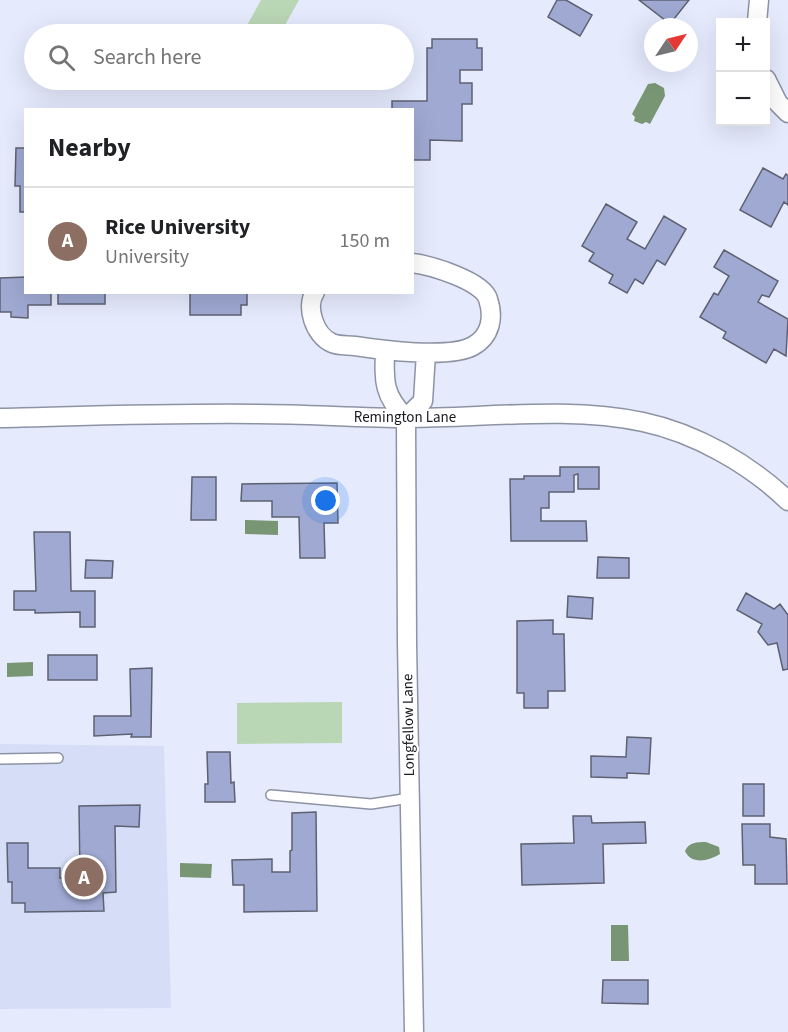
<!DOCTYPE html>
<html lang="en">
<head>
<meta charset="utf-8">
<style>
  :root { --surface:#fff; --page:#f2f2f2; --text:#202124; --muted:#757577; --line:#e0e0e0; --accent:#db2777 }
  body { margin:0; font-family:"Source Sans 3",sans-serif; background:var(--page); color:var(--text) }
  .controls { position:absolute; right:18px; top:18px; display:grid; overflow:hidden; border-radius:0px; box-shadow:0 6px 24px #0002 }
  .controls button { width:54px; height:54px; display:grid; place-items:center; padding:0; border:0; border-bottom:2px solid var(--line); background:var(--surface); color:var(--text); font:30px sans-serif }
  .compass { position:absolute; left:644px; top:18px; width:54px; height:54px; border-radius:50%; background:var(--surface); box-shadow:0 6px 24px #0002; rotate:55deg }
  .you { position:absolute; left:326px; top:501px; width:21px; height:21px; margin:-15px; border:4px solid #fff; border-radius:50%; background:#1a73e8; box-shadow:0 0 0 9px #1a73e833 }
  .badge { display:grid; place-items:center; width:39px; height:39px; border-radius:50%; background:var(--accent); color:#fff; font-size:20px; font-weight:700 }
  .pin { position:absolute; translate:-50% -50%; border:3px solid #fff; box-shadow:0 2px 6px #0006 }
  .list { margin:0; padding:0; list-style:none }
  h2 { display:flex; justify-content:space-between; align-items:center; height:78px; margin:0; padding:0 24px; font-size:26px }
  h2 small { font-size:20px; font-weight:400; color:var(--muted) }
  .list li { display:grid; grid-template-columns:39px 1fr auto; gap:18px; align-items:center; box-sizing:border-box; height:108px; padding:0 24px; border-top:2px solid var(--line) }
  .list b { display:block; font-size:22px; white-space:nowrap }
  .list p { margin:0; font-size:20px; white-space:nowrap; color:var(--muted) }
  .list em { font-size:20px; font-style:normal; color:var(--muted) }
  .icon { flex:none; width:33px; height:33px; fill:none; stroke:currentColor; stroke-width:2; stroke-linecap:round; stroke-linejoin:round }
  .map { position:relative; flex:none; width:788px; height:1032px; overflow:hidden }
  .search { position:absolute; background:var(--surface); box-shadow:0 6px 24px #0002; left:24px; top:24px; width:390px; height:66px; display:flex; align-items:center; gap:15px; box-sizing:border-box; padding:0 21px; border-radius:33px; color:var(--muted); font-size:22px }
  .panel { position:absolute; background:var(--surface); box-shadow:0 6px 24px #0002; left:24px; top:108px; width:390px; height:186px; border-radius:0px }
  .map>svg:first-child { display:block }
  .built { fill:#d6ddf7 }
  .green { fill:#b9d6b5 }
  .water { fill:#789674 }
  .building { fill:#9fa9d2; stroke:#5d6171; stroke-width:1.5 }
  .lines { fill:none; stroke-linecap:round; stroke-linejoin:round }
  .lane-casing { stroke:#8e93a4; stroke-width:12 }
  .street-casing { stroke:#8e93a4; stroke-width:21 }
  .lane { stroke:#fff; stroke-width:9 }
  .street { stroke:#fff; stroke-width:18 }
  .labels { text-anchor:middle; stroke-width:4.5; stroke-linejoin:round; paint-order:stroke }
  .street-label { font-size:15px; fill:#181a20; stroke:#fff }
</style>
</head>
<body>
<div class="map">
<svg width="788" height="1032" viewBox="0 0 788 1032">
  <rect width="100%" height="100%" fill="#e5eafd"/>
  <!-- built -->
  <path class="built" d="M0,744L164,746L171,1008L0,1009Z"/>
  <!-- green -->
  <path class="green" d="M261,0H299L280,34H255L245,29Z
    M342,702V743L237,744V703Z"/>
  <!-- water -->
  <path class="water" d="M655,83L664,88L665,96L650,124L646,122L642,124L634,121L635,117L632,114L648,84Z
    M245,520L278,521V535L245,534Z
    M33,662V676L7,677V663Z
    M706,842L719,847L720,854C709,861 691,865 685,851C689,842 697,842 706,842Z
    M180,863L212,864L211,878L180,877Z
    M611,925H628L629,961H611Z"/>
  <!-- building -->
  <path class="building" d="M557,0H566L592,15L580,36L548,17Z
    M639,0H689L670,24Z
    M432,39H477V48H482V70H460V83H472V104H462V141L430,140V160H412V110H392V101H427V48H432Z
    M16,148H26V212H20V186H15Z
    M763,168L783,179L786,174L788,176V205L784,202L771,227L740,210Z
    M606,204L637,222L627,239L645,249L664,216L686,229L665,265L657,260L643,284L635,279L627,293L609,283L613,275L589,261L594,253L582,246Z
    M724,250L778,281L769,297L762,295L758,302L788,319L786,356L774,349L766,363L723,338L726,332L700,317L714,293L718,295L729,276L714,267Z
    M26,277V292H51V305H28V318L11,317V312H0V278Z
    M58,292H105V304H58Z
    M190,292H247V305H241V315H190Z
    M560,467H599V489H578V474L574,475V492H549V508H541V521H586L587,541H511L510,479H524V476H560Z
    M192,477H216V520H191Z
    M337,483L338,523H324L325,558H300L299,517H272V501H241L242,484Z
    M34,532H70L71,591H95V627H80V612L35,613V610H14V591H36Z
    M598,557L629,558V578H597Z
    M86,560L113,561L112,578H85Z
    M746,593L774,609L780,604L788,615V669L783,670L777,643L768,645L758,632L762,624L737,610Z
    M568,596L593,598L592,619L567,617Z
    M553,620V634H564L565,691H548V708H524V693H517V621Z
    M48,655H97V680H48Z
    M152,668L151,737H131L132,734L94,736V716H131L130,669Z
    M627,737L651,738L649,774L627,773V778L591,777V756L626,757Z
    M207,752H230L231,783L234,782L235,802H205V784H208Z
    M743,784H764V816H743Z
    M140,805L139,827L115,826L116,892L103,893L104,911L25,912V903H12V882H8L7,843H28V868H60V878H80L79,806Z
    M316,812L317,911L244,912V885H233L232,860L272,859V872H290V851L292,850V813Z
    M573,816H591L592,823L645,822L646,843L603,844L604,883L522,885L521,844L574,843Z
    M742,824H770V837L786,839L787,884H755V865H743Z
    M603,980H648V1004L602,1003Z"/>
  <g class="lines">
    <!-- lane casing -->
    <g class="lane-casing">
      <path id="lane" d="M0,759L58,758
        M271,795L371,804L410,798"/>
    </g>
    <!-- street casing -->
    <g class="street-casing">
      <path id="street" d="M757,22L759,0
        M766,79L778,103L788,113
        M315,292C305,307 315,336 332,343C338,346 348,345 355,346C381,350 450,359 473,346C491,336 494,317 488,299C483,281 430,265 412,263
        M385,350C384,381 383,395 406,418
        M0,418C86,416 172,413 258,414C308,414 358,418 408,418C484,418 568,406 643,422C695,433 750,464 788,501
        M406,418L407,643L414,1032
        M406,418L423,401L426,353"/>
    </g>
    <!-- lane -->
    <use href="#lane" class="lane"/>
    <!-- street -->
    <use href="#street" class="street"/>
  </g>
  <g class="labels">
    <!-- street labels -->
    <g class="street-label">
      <text x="405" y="422">Remington Lane</text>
      <text transform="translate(408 725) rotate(-91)" y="5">Longfellow Lane</text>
    </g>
  </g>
</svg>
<div class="controls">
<button>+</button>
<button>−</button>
</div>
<svg class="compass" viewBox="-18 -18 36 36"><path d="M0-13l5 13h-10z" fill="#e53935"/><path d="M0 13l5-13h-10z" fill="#757577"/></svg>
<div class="you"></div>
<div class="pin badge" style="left:84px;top:877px;background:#8d6e63">A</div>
<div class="search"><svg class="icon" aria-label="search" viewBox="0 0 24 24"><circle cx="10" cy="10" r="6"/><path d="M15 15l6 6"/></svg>Search here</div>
<section class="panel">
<h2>Nearby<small></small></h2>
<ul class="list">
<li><span class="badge" style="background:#8d6e63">A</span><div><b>Rice University</b><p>University</p></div><em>150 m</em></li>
</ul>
</section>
</div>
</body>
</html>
